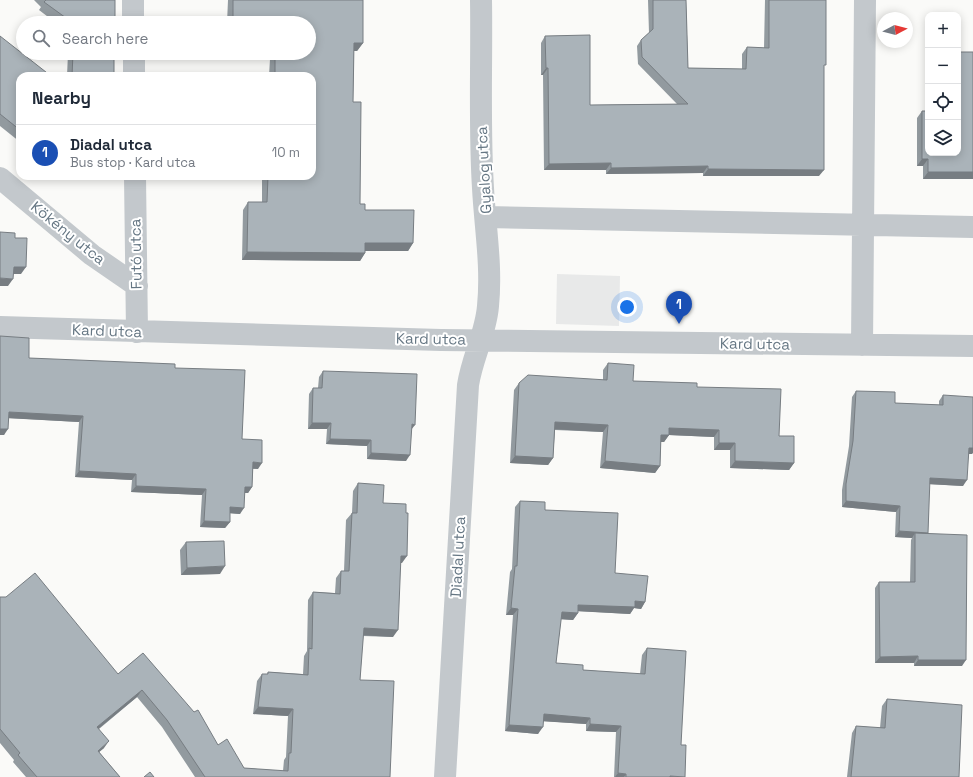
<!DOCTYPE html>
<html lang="en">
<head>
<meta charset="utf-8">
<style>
  :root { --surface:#fff; --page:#f6f6f7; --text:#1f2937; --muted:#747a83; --line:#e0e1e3; --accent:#e4572e }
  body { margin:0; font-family:"Space Grotesk",sans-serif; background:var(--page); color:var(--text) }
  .controls { position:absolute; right:12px; top:12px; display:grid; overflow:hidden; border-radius:8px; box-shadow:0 2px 10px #0003 }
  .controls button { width:36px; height:36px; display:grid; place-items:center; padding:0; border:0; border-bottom:1px solid var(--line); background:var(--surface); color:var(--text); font:20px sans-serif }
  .compass { position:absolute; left:877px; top:12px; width:36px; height:36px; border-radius:50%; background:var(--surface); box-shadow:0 2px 10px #0003; rotate:83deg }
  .you { position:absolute; left:627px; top:307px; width:14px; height:14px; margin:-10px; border:3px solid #fff; border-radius:50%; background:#1a73e8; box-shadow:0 0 0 6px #1a73e833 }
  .badge { display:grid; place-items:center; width:26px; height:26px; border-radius:50%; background:var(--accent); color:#fff; font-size:13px; font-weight:700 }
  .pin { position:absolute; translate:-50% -33px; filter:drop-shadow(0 1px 2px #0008) }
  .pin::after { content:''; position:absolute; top:21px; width:14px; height:12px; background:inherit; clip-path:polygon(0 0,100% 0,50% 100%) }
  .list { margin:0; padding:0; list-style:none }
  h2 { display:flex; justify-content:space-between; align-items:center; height:52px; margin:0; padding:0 16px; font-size:17px }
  h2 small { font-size:13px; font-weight:400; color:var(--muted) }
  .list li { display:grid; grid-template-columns:26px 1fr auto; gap:12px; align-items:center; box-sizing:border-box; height:56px; padding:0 16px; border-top:1px solid var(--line) }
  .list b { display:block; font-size:15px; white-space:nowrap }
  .list p { margin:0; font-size:13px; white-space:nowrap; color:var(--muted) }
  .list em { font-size:13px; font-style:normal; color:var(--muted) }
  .icon { flex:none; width:22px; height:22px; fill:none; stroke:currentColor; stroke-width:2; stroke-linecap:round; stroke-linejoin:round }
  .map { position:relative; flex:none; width:973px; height:777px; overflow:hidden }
  .search { position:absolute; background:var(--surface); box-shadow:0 2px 10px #0003; left:16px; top:16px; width:300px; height:44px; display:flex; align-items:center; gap:10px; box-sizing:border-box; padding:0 14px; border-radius:22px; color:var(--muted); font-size:15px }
  .panel { position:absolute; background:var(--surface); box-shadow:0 2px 10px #0003; left:16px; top:72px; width:300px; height:108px; border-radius:12px }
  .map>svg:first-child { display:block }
  .built { fill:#e8e9e9 }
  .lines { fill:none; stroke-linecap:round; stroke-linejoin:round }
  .minor { stroke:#c3c8cc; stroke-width:22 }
  .wall { fill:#929a9f }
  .shaded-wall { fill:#777d82 }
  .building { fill:#aab3b9; stroke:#777d82 }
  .labels { text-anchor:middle; stroke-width:4; stroke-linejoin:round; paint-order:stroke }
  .street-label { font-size:15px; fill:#657683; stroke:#fff }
</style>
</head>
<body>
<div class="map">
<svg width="973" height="777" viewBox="0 0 973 777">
  <rect width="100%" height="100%" fill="#fafaf8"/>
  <!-- built -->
  <path class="built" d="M557,274L620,276L619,326L556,324Z"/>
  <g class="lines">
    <!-- minor -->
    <path class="minor" d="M133,0V23
      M134,53V76
      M135,176L137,332
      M0,178L92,255L137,286
      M486,217L973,227
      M0,327L441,340L973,346
      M862,345L865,0
      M445,777L468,385C472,358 486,333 488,306C492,266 485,227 483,188C479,126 482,62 481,0"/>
  </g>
  <!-- wall -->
  <path class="wall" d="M34,0H115V23H56L39,10L41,7Z
    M228,0H363V43L357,51H354L353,102L360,204L365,210L413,243L408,251H365V253L360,261L242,260L243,210L248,202H262V176H312V76H269L270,59H227V53H309V23H227Z
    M648,0H686L688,68L742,69V54L747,47L764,48L765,0H826L819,176H703V173L606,174V170H544L543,75H541V43L545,36L590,105L677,104L638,64L637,46L641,40L649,33Z
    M0,36L20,76V142L0,126Z
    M68,53H114V76H67Z
    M922,111L973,179H923V166H917V118Z
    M0,336L29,358L175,368L242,439L258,469H253L252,487L248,493H245L240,514L230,513V522L225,528L200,527L202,495L131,492L132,480L75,477L79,422L9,418L4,435H0Z
    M608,363L633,381L697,387L779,436L794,463L789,470L730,468V450H714V437L669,435L664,442H661L660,466L655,473L600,468L603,432L555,430L553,458L548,465L510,463L514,390L519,383L603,380V370Z
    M323,371L411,429L406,461L367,459V446L326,444L327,429H308L309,394L313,388H318L319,377Z
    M856,391L895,403L939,405V401L943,395L972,454H969L963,486L929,484L928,533L927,534L962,666H914V663H875V588L879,582H910L911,540L912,538L895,537L896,512L842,507V490L849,446L852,397Z
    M358,483L383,503L402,563H401L393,637L363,636L360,680L390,777H195L162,727L137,697L99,729L104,748L99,752L120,777H26L13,762L14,760L0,743V597L118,674L143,653L218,745L244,768L283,771L284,760L286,757L288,716L253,714L257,681L262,674H267L268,672L303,674L304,656L307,651L308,600L313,592L335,593L336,578L341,571H344L346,520L352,513L353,491Z
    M520,501L545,510L615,573L645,602L641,609L634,608L630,614L578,611V613L573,620L561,619L556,663L583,670L640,674L642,655L647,648L681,745L685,777H614L616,732L586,731V724L543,721L538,734L505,731L513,615H506L510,572L512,569L515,507Z
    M186,542L220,574L181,575L180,550Z
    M887,699L959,777H847L852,733L856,726L880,728L882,706Z"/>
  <!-- shaded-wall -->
  <path class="shaded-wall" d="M354,43H363L357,51H348Z
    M231,53H274L270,59H227Z
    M546,68H548L543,75H541Z
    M922,159H928L923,166H917Z
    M611,163L606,170H544L549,164Z
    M708,166L703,173L606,174L611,168Z
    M708,169L824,170L819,176H703Z
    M928,172H973V179H923Z
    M365,243H413L408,251H360Z
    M247,252L365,253L360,261L242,260Z
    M14,267H26L21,274H9Z
    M0,278L13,279L8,286H0Z
    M9,412L83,416L79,422L5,418Z
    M555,422L608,425L603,432L550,429Z
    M312,423H331L327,429H308Z
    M412,424L415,425L411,430Z
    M669,428L719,430L714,437L669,435L664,442H656L661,435Z
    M0,429H8L4,435H0Z
    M330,439L371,440L367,446L326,444Z
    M719,443H735L730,450H714Z
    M969,448H973V453L972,454H965Z
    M371,453L410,455L406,461L367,459Z
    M515,456L553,458L548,465L510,463Z
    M605,461L660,466L655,473L600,468Z
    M735,461L794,463L789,470L730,468Z
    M253,462L262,463L258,469L249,468Z
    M79,471L136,474L132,480L75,477Z
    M930,478L967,480L963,486L926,484Z
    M136,486L206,489L202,495L131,492Z
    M245,487H252L248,493H241Z
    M846,501L900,506L896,512L842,507Z
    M230,507L244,508L240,514L226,513Z
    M204,521L230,522L225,528L200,527Z
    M899,531L928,533L924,538L915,533L912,538L895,537Z
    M401,556H407L402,563H396Z
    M225,566L220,574L181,575L187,568Z
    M635,601L645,602L641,609L634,608L630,614L574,611L578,605Z
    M511,608L518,609L513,615H506Z
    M562,612L578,613L573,620L557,619Z
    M364,628L398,630L393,637L359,635Z
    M918,656L914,663H875L880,657Z
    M918,660H966L962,666H914Z
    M142,690L137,697L92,734L97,727Z
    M258,707L293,709L288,716L253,714Z
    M544,714L590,718L586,724L539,721Z
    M590,724L621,726L616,732L586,731Z
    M509,725L543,727L538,734L505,731Z
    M109,741L104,748L92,758L98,751Z
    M618,773L626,774L624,777H615Z
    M670,776L685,777H669Z"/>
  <!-- building -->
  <path class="building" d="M46,0H115V23H73L44,2Z
    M233,0H363V43H354L353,102H361L360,204H365V210H414L413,243H365V253L247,252L248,202H267L268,176H312V76H275V53H309V23H233Z
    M653,0H686L688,68L746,69L747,47L769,48V0H826V65H824V170L708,169V166L611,168V163L549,164L548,68H546L545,36L590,35V105L688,104L642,57L641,40L653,29Z
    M0,36L51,76H20V130L0,114Z
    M958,52H973V172H928V159H922V111H928V153H958Z
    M73,53H114V76H72Z
    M0,232L15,233V238H27L26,267H14L13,279L0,278Z
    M0,336L29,338V358L175,364V368L245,370L242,439L262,440V463L253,462L252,487H245L244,508L230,507V522L204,521L206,489L136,486V474L79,471L83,416L9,412L8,429H0Z
    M608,363L634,365L633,381L697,383V387L781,389L779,436H794V463L735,461V443H719V430L669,428V435H661L660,466L605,461L608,425L555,422L553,458L515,456L519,383L528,375L607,380Z
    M323,371L417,374L415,425L412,424L410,455L371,453V440L330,439L331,423H312L313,388H322Z
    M856,391L895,392V403L943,405V395L973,397V448H969L967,480L930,478L928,533L899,531L900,506L846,501V484L853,441Z
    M358,483L384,485L383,503L406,504V513H408L407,556H401L398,630L364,628L360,680L394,681L390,777H205L167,720L142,690L97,727L109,741L98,751L120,777H37L18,755L20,753L0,729V597H6L35,573L118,674L143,653L194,712L198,710L218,745L227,739L244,768L288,771L289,753H291L293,709L258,707L262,674H268V672L308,675L309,648L312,649L313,592L340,594L341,571H349L352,513H357Z
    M520,501L545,502V510L618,513L615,573L648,576L645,602L635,601V607L578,605V613L562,612L556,663L583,665V670L645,674L647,648L686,651L681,745H686L685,777L670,776V777H626V774L618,773L621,726L590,724V718L544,714L543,727L509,725L518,609L511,608L515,566H517Z
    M915,533L967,535L966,660H918V656L880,657L879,582H915Z
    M224,541L225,566L187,568L186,542Z
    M887,699L962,705L959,777H851L856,726L885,728Z
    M150,772L154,777H144Z"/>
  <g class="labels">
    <!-- street labels -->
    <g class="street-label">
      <text transform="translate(484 170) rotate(-93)" y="5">Gyalog utca</text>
      <text transform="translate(68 233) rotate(39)" y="5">Kökény utca</text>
      <text transform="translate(136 254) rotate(-91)" y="5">Futó utca</text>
      <text transform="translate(107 331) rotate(2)" y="5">Kard utca</text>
      <text transform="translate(431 339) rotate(1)" y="5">Kard utca</text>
      <text transform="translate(755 344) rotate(1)" y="5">Kard utca</text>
      <text transform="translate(458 557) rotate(-87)" y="5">Diadal utca</text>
    </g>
  </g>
</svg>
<div class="controls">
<button>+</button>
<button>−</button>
<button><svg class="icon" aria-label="locate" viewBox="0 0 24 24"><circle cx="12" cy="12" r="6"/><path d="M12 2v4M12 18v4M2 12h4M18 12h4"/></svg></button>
<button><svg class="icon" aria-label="layers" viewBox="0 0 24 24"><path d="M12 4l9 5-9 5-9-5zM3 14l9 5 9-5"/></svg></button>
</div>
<svg class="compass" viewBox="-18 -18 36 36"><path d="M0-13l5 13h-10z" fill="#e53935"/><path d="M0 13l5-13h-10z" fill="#747a83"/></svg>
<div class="you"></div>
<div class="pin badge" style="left:679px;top:324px;background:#1a4fb4">1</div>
<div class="search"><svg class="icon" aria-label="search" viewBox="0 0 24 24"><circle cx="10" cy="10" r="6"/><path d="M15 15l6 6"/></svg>Search here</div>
<section class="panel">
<h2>Nearby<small></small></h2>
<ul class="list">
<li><span class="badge" style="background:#1a4fb4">1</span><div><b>Diadal utca</b><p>Bus stop · Kard utca</p></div><em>10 m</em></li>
</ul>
</section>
</div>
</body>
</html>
